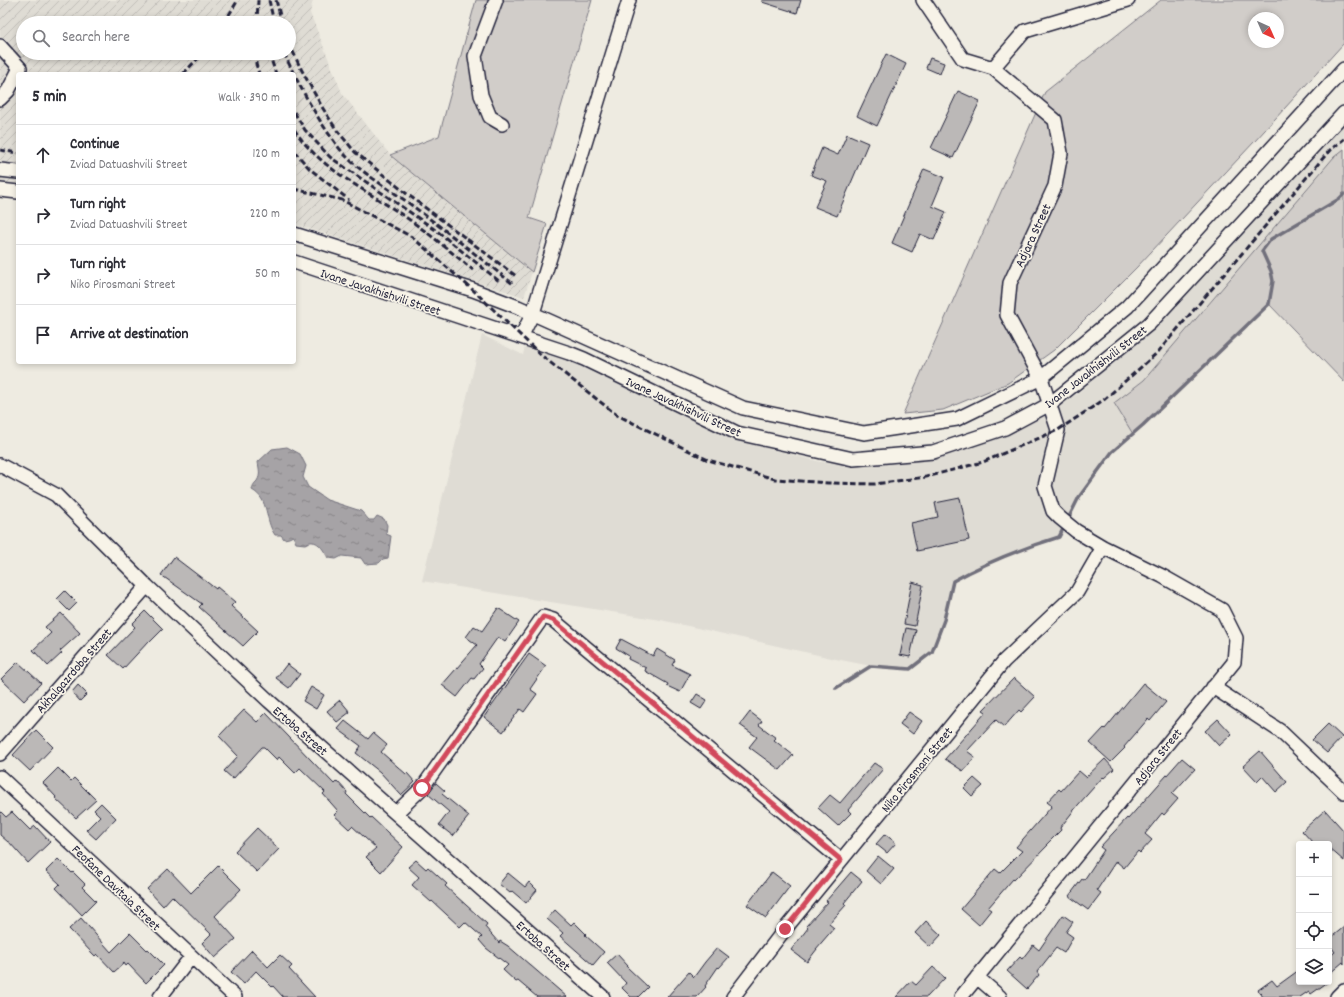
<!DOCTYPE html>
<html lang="en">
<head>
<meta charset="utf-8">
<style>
  :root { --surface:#fff; --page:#f7f7f7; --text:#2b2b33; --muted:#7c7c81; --line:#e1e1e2 }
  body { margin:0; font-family:Dekko,sans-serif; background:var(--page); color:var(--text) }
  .controls { position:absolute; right:12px; bottom:12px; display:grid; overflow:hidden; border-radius:4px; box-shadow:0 2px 6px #0003 }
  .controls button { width:36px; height:36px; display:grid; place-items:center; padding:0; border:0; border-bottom:1px solid var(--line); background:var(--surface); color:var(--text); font:20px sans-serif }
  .compass { position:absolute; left:1248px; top:12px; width:36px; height:36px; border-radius:50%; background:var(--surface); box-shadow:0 2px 6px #0003; rotate:135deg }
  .stop { position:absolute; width:12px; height:12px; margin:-9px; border:3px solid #d1495b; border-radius:50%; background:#fff }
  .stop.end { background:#d1495b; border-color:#fff; box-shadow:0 1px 4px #0008 }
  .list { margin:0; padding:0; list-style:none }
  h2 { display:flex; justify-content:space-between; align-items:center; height:52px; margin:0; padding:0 16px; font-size:17px }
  h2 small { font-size:13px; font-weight:400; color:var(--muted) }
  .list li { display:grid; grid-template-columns:26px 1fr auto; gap:12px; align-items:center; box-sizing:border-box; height:60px; padding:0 16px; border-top:1px solid var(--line) }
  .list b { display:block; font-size:15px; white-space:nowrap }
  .list p { margin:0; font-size:13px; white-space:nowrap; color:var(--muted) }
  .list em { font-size:13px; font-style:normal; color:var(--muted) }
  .icon { flex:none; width:22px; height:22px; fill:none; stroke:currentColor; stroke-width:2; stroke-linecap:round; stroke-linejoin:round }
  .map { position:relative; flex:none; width:1344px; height:997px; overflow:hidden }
  .search { position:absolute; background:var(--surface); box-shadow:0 2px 6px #0003; left:16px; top:16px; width:280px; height:44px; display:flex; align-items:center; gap:10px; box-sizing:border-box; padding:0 14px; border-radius:22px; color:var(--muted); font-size:15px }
  .panel { position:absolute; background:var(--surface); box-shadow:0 2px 6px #0003; left:16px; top:72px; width:280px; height:292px; border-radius:4px }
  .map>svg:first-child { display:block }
  .built { fill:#dfdcd4 }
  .industrial { fill:url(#industrial-furrows); fill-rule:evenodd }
  .green { fill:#d1cdc9; stroke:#7a7882; fill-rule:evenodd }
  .water { fill:url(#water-ripples); stroke:#716f7b }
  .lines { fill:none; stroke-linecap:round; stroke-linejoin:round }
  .stream { stroke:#716f7b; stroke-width:3.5 }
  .building { fill:#bbb8b7; stroke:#22223b }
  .minor-casing { stroke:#22223b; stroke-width:16 }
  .minor { stroke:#f7f3e8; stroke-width:13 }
  .rail { stroke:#22223b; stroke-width:3; stroke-dasharray:6 3; stroke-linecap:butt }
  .route { stroke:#d1495b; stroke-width:5 }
  .labels { text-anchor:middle; stroke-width:3.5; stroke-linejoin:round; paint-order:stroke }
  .street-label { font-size:13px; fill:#22223b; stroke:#f7f3e8 }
</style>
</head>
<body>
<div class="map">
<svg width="1344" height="997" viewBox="0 0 1344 997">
  <defs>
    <pattern id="industrial-furrows" width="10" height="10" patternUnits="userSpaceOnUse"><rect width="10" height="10" fill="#dfdcd4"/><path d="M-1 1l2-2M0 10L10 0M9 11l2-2" fill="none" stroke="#bfbcb7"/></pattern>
    <pattern id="water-ripples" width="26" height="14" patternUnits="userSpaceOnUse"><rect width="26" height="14" fill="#a6a3a6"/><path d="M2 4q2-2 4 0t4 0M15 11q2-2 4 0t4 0" fill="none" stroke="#878488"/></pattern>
  </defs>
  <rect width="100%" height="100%" fill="#eeebe1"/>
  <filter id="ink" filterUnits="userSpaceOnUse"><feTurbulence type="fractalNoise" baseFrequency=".025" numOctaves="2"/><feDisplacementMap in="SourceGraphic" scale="8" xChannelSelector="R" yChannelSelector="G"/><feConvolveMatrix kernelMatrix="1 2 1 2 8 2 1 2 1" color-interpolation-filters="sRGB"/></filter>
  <g filter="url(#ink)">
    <!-- built -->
    <path class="built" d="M1344,122V149L1334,157L1144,380L1114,403L1133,434L1112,452L1079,497L1059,537L1014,552L978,567L953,581L944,620L932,652L910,669L871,666L836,659L661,620L422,581L482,335L523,355L526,341L737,440L821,462L894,464L969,448L1046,414L1077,394L1138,341Z"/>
    <!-- industrial -->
    <path class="industrial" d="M0,0H313L310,13L342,93L390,155L532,272L524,297L294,224V74H18V185L0,183ZM23,23H289V53H23Z"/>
    <!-- green -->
    <path class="green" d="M476,0H592L529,218L547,224L532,272L390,155L439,136Z
      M1161,0H1344V43L1255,141L1137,267L1054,350L1008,383L943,410L903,414L1045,92ZM1254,18H1278V42H1254Z
      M1344,149V382L1269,304L1133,434L1114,403L1144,380L1334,157Z"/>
    <!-- water -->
    <path class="water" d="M287,447L300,454L306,466L303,477L308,487L327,500L361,511L369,520H374L377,516L384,519L387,525L386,534L391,536L388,558L383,559L379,563L365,564L361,558L342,556L336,559L328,558C323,549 317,537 305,544L296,543L293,536L289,538L284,539L281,535H275C264,519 270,500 252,490C253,485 254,484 257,481C261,475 259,469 258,462L272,449Z"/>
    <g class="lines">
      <!-- stream -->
      <path class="stream" d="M836,688L871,666L910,669L932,652L944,620L953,581C989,561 1020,549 1059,537L1079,497L1112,452L1143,425L1269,304L1273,281L1271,271L1262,251L1271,239L1339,199L1344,194"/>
    </g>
    <!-- building -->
    <path class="building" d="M762,0H801L797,13L762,2Z
      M886,54L906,64L877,126L857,116Z
      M930,58L944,63L940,74L926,68Z
      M958,91L980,101L953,158L931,148Z
      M847,134L868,143L837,216L815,207L827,181L811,175L822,148L838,155Z
      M924,169L944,177L932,206L946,212L934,240L920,234L912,252L892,243Z
      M960,498L969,540L917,551L911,523L938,517L935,503Z
      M174,557L216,589L217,587L235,602L231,606L258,631L243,646L199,607L202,604L161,575Z
      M912,582L923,585L915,626L904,624Z
      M65,591L77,603L69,611L57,599Z
      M498,608L519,622L505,642L498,637L479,664L483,668L474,679L472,678L457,697L442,685L477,645L466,637L474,626L482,631Z
      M145,611L163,629L150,642L149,641L123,669L108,655L135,627L132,624Z
      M61,613L80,633L60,651L62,653L48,666L33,650L51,633L45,627Z
      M906,628L916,630L910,657L900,655Z
      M621,639L653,656L657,649L675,660L672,665L690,674L680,692L667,686L668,684L645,671L646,668L628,659L629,656L616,648Z
      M529,654L546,666L530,689L537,694L524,712L520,709L503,732L484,717Z
      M18,662L41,683L24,701L1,679Z
      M287,664L300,674L289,688L276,678Z
      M1014,678L1035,697L1021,712L1019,710L1004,727L996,720L967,751L975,757L963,771L945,759L986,712L983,710Z
      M1143,683L1166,702L1150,721L1148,719L1124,747L1125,748L1111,762L1090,743L1104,728L1105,729Z
      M78,685L87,694L80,701L72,692Z
      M311,687L324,695L316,709L303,701Z
      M697,694L707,700L701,709L691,703Z
      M340,700L350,712L337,722L327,711Z
      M244,710L257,722L266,713L334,784L337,781L347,792L346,794L370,818L371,817L403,847L381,872L366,857L376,848L352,826L349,829L334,815L338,811L323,794L325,792L300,768L295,773L279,757L277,760L264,747H262L233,779L224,771L238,756L219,736Z
      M750,712L762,721L759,725L776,738L774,740L793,755L780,770L749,747L757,737L740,725Z
      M909,712L922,721L913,734L900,724Z
      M1218,719L1232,734L1219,746L1205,731Z
      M345,721L368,739L373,733L387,745L381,752L406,774L407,773L415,782L401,795L380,772L356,753L361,746L338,729Z
      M1328,724L1342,737L1327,753L1312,740Z
      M36,730L53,747L30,771L13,755Z
      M1260,751L1287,782L1276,792L1262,776L1257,781L1243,766Z
      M1182,758L1195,769L1172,794L1178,799L1164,815L1162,813L1145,834L1152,840L1140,853L1138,851L1124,868L1116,861L1097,890L1101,893L1088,910L1069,896L1082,879L1084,880L1104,850L1100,847L1127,818L1128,819Z
      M1105,759L1114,769L1104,778L1103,777L1078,805L1060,828L1061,830L1046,845L1047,846L1014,880L1013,879L988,908L991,910L979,925L961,909L995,869L1000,873L1022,851L1016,847L1052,806L1047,802L1059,789L1061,791L1079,771L1086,777Z
      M874,763L883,769L848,810L851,813L838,826L818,808L830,795L840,803Z
      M58,768L71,781L74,778L96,800L76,818L55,798L56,797L43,783Z
      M974,778L983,786L972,796L964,788Z
      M436,783L445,791L442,794L469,816L453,836L439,825L449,812L428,794Z
      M101,803L116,818L96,839L86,830L100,816L94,810Z
      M1325,810L1344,831V861L1329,848V844H1314L1302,831Z
      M0,811L6,817L12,812L30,830L35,826L50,842L28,863L9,842H8L0,835Z
      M257,828L279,849L257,872L235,851Z
      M885,834L896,843L887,853L876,844Z
      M878,856L894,869L881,884L866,871Z
      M58,859L72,873L73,872L85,884L82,887L96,901L82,915L56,888L60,884L46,871Z
      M416,860L426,869L428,867L447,884L445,886L487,924L485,927L499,943L500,941L508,946L567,997H537L518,981L516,982L503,970L508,965L486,948L479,940L482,937L465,922L460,927L432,901L431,902L412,885L419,877L408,867Z
      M218,866L241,889L215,916L236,939L215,958L202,943L211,934L172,896L163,906L147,889L168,869L191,893Z
      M772,872L790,886L766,918L747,905Z
      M851,872L862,881L844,903L846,905L829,924L834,928L816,949H817L807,962L791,950L808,928L806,926L828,902L826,901Z
      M508,873L525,887L529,882L537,890L526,903L512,891L510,893L499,884Z
      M555,910L571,925L574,922L586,934L585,935L604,952L593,965L560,936L563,933L547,919Z
      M1063,915L1073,922L1066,932L1073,937L1064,953L1056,948L1037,972L1039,975L1027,989L1007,971L1020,957L1022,959L1033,945L1039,950Z
      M81,918L111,952L130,933L147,950L148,949L164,965L146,983L128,964L126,966L124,963L114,972L97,954L95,956L69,929Z
      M926,921L941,935L930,947L915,933Z
      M1344,927V964L1343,962L1329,974V957L1335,952L1329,944V939Z
      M717,948L729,957L719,968L718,967L705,986L706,987L697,997H667L689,972L694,977L705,962Z
      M252,950L268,967L280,955L292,966L289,969L315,997H283L273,986L272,987L256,971L244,984L231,972Z
      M617,954L628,966L627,967L648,987L638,997H631L622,988L626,983L607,963Z
      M933,967L945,978L927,997H896L911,981L916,985Z
      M1299,970V982H1328L1311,994L1309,991L1300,997H1263L1258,990L1272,980L1277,986Z"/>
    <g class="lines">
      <!-- minor casing -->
      <g class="minor-casing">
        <path id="minor" d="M496,0L475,56L481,95L490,117L502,124
          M923,0L963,59L993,68L1055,120L1061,153L1055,186L1010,283L1007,315L1041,378L1058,430L1045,486L1053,511L1060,518L1076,531L1103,547L1162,576L1222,610L1236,638L1234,662L961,997
          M0,46L20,68L8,91L0,99
          M993,68L1025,31L1128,0
          M0,170L18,172
          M0,190L18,192
          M294,234L473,290L518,307L743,408L864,433L957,419L1041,378L1127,307L1344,69
          M294,262L569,353L584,359L737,433L853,459L933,452L1005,428L1050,404L1149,324L1344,113
          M521,337L533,313L629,0
          M0,465L56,495L147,586L269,701L603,997
          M1213,687L1280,731L1344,792
          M0,754L147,586
          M0,777L235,997
          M396,813L422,788L543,617L553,620L841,860
          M977,977L1000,997
          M160,997L191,957
          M733,997L785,929L1004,661L1077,592L1103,547
          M1337,997L1344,990"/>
      </g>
      <!-- minor -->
      <use href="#minor" class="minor"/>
      <!-- rail -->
      <path class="rail" d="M269,0L274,23
        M276,0L282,23
        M224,23L238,0
        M257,23L258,0
        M289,43L300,67L322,107L336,129L355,152L407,194L516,276
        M256,53V64L259,74
        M269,53L276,74
        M284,53C299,86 317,119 339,148C358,172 386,186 410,204C445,230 479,257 513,284
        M183,74L203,53
        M294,112L305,130L330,157L437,231L499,281
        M294,129C319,168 361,187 398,212C424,229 449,250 473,270
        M0,150L18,153
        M294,151L310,169L349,200
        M294,189L342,200L412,237L473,290L542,356L617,415L708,460L775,479L828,483L875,484L926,477L983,462L1058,430L1105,399L1158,352L1330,150L1344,139"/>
    </g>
  </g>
  <g class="lines" filter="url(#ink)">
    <!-- route -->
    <path class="route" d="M422,788L543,617L553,620L841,860L785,929"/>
  </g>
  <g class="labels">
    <!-- street labels -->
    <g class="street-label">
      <text transform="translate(1032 235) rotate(-65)" y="5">Adjara Street</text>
      <text transform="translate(381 291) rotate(18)" y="5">Ivane Javakhishvili Street</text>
      <text transform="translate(1095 366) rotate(-38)" y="5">Ivane Javakhishvili Street</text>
      <text transform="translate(684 406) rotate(25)" y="5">Ivane Javakhishvili Street</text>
      <text transform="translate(73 670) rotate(-49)" y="5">Akhalgazrdoba Street</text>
      <text transform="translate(301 730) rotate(41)" y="5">Ertoba Street</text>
      <text transform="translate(1157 756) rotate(-51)" y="5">Adjara Street</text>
      <text transform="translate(916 769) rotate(-51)" y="5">Niko Pirosmani Street</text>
      <text transform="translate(117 887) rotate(44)" y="5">Feofane Davitaia Street</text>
      <text transform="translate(544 945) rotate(42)" y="5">Ertoba Street</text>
    </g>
  </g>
</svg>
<div class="controls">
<button>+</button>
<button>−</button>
<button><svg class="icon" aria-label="locate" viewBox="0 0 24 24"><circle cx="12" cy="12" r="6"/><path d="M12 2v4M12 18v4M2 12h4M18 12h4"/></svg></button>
<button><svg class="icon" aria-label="layers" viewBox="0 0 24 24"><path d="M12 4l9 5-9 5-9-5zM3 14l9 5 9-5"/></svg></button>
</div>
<svg class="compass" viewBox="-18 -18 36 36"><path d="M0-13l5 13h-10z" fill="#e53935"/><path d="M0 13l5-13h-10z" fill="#7c7c81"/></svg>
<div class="stop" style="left:422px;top:788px"></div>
<div class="stop end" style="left:785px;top:929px"></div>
<div class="search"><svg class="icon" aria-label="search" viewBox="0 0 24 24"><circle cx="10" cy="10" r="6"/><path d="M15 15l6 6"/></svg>Search here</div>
<section class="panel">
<h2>5 min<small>Walk · 390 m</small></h2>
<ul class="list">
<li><svg class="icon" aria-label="ahead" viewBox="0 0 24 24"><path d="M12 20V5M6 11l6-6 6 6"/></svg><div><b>Continue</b><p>Zviad Datuashvili Street</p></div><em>120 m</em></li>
<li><svg class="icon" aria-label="right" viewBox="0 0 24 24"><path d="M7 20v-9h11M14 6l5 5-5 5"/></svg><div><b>Turn right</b><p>Zviad Datuashvili Street</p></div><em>220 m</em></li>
<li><svg class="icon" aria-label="right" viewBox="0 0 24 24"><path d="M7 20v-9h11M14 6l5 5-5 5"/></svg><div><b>Turn right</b><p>Niko Pirosmani Street</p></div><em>50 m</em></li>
<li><svg class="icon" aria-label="arrive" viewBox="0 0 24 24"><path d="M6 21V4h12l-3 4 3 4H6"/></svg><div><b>Arrive at destination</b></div></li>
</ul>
</section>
</div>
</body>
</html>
